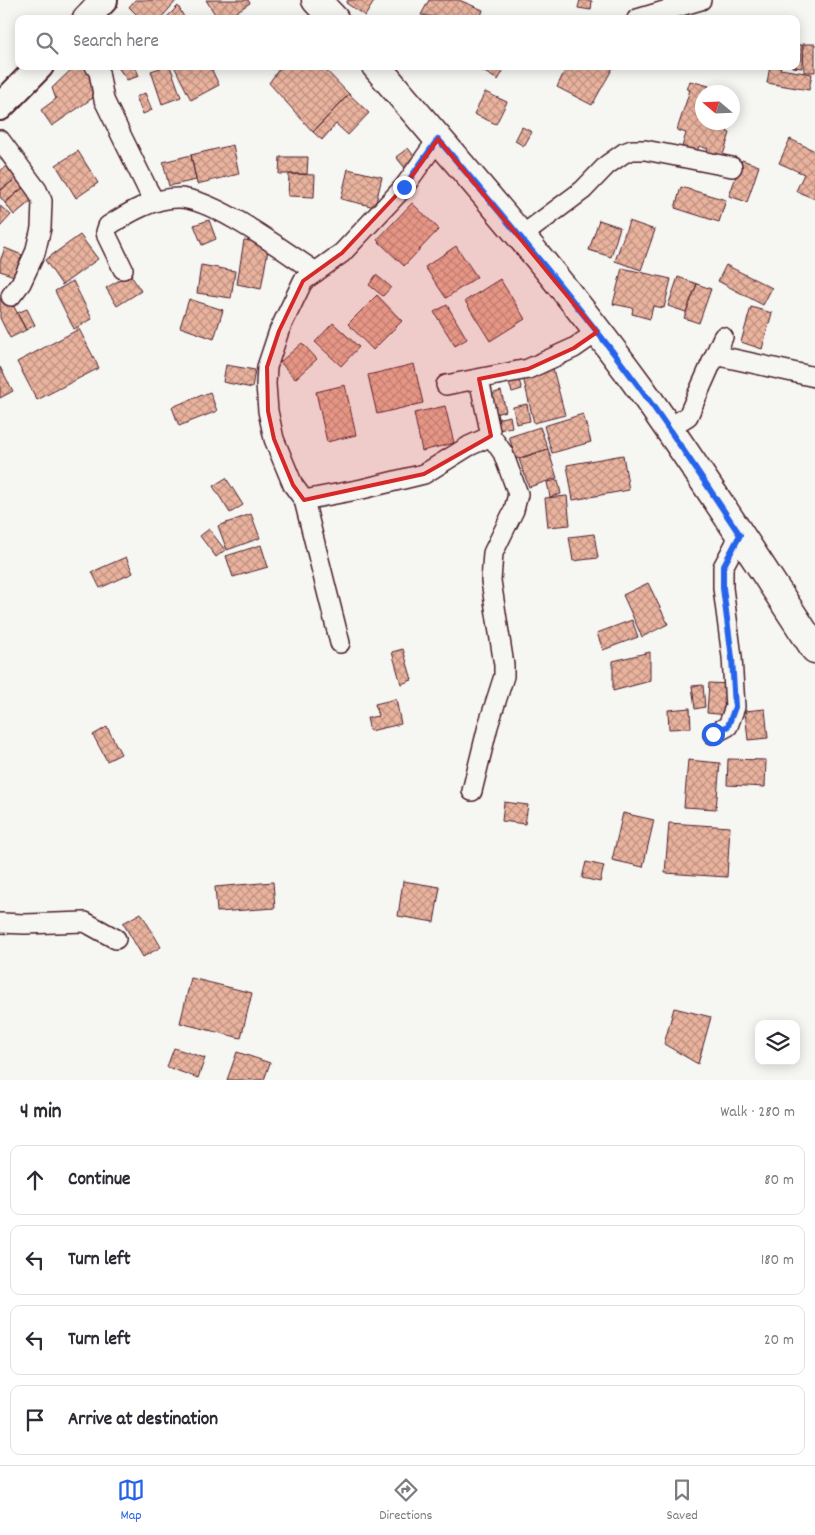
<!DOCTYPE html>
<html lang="en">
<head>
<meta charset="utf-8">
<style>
  :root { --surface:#fff; --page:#f2f2f3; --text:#2b2b33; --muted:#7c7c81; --line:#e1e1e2; --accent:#2563eb }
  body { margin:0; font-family:Dekko,sans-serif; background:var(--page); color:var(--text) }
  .controls { position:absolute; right:15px; bottom:15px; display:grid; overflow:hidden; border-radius:10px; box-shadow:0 2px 12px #0003 }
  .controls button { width:45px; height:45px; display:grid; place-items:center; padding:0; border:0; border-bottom:1px solid var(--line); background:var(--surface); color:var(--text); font:25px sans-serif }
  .compass { position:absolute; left:695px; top:85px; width:45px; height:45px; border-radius:50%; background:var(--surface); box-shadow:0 2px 12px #0003; rotate:289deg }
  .stop { position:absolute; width:15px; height:15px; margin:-11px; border:4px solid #2563eb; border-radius:50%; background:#fff }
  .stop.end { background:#2563eb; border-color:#fff; box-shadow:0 1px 5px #0008 }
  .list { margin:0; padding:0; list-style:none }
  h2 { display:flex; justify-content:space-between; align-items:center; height:65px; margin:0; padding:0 20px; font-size:21px }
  h2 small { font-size:16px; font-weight:400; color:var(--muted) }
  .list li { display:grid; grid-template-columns:32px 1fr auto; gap:15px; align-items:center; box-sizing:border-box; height:70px; margin:0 10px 10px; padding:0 10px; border:1px solid var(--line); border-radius:10px }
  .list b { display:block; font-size:19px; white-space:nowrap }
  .list em { font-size:16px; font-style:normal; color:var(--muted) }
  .icon { flex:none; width:28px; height:28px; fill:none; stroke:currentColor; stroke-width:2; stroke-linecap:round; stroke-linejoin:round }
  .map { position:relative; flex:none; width:815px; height:1080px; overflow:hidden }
  .search { position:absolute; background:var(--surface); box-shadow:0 2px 12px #0003; left:15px; right:15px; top:15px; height:55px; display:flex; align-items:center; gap:12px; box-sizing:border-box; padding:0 18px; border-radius:10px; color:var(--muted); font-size:19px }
  .sheet { height:385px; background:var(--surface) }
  nav { display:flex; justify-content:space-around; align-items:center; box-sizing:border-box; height:70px; border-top:1px solid var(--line); background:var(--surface); font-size:14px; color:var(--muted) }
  nav a { display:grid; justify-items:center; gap:2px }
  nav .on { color:var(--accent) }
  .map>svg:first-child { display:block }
  .building { fill:url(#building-cross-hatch); stroke:#4a1f2b }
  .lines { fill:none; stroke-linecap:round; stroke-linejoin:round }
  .street-casing { stroke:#4a1f2b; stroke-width:22 }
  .secondary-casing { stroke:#4a1f2b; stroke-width:30 }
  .primary-casing { stroke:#4a1f2b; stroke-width:31 }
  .street { stroke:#f6f6f2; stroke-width:19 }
  .secondary { stroke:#f6f6f2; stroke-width:26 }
  .primary { stroke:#f6f6f2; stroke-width:28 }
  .route { stroke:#2563eb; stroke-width:6 }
  .marked { fill:#d62828; fill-opacity:0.2; stroke:#d62828; stroke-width:4; stroke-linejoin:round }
</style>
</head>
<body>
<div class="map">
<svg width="815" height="1080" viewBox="0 0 815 1080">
  <defs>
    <pattern id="building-cross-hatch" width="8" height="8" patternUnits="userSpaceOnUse" patternTransform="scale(1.25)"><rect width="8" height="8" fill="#e9b39e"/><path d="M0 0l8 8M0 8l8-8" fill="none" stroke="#bf9181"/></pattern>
  </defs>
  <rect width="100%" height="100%" fill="#f6f6f2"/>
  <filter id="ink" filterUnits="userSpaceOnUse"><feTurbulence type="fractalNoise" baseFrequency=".02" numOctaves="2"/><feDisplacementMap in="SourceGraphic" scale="10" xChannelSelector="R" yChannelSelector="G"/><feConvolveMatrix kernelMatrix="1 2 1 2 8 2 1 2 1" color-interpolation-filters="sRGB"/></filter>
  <g filter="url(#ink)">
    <!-- building -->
    <path class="building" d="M135,0H174L176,1L160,19H141L129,7Z
      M206,0H248L250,3L225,19H218Z
      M348,0H375L365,16L346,3Z
      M429,0H459L483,10L480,19H450L421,15Z
      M580,0L592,1L591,10L578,8Z
      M178,6L185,19H165Z
      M803,44H815V72H804Z
      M796,45H802V68L792,67L791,66H796Z
      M75,66H90L100,93L52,126L41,110L56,99L52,88Z
      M117,66H135L139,76L127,80Z
      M166,66H170L181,97L162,104L151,71Z
      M174,66H210L219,85L191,100Z
      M281,66H322L349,94L313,132L269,83Z
      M483,66H506L498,80L481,70Z
      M567,66H614L592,105L557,87Z
      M770,66H781L780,69L812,74L809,90L767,83Z
      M690,81L709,86L707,92H702V107L699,119L702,120V122H730L727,132L730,133L722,158L706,153L708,149L699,146L697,152L682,147L686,133L677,130L690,90H687Z
      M485,92L507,102L496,124L474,114Z
      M145,93L152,110L143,114L136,97Z
      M349,94L369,113L348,135L336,124L322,140L313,132Z
      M522,127L532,132L524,146L515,141Z
      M790,139L815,151V199L796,191L804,174L779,163Z
      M233,145L239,174L197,184L191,155Z
      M408,148L416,159L405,168L396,157Z
      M78,151L98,183L76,198L56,165Z
      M191,155L196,180L169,186L163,162Z
      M280,157H308L307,174H279Z
      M742,160L759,166L747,202L729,196Z
      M10,163L20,175L0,191V171Z
      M348,169L382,177L375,207L341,199Z
      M289,174L315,175L314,197L288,196Z
      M20,175L27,184L5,203L0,197V191Z
      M27,184L37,196L14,215L5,203Z
      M681,187L726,200L719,222L675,208Z
      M412,203L439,229L404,266L377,240Z
      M0,206L11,215L0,227Z
      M209,220L216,239L202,245L194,225Z
      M599,220L620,227L611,257L589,250Z
      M629,221L655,230L641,270L615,261Z
      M80,235L98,259L62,285L45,260Z
      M244,240L269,244L261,289L237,284Z
      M456,246L477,277L446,298L425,267Z
      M5,248L22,255L14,276L0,271V261Z
      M201,265L235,271L231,298L197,293Z
      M726,265L772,288L763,305L718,281Z
      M622,268L671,279L664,308L653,306L650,319L632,314L633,308L613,304Z
      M130,274L141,291L117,306L106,288Z
      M376,275L391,287L383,296L369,285Z
      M678,277L697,284L686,312L668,306Z
      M500,279L525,319L490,341L465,301Z
      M73,281L92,319L74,329L55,291Z
      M697,284L711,289L699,323L684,318Z
      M8,295L26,330L10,338L0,318V299Z
      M377,295L402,321L373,350L348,324Z
      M189,299L223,310L214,339L180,327Z
      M447,305L467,339L455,346L434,312Z
      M751,307L772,313L762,349L741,342Z
      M27,309L35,325L26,330L17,313Z
      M333,323L359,347L341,366L315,342Z
      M79,329L99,368L37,400L17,362Z
      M302,343L317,359L295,379L280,362Z
      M414,364L423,403L377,414L368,375Z
      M226,365L255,370L252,388L223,382Z
      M0,367L13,391L0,398Z
      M553,369L565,415L534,423L523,377Z
      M517,375L522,389L512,392L507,378Z
      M345,385L356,435L327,442L316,392Z
      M501,391L506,411L495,414L491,394Z
      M210,392L217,411L179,426L172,407Z
      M527,404L530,421L516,424L513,407Z
      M445,406L454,443L422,451L414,413Z
      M583,414L591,442L552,453L544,426Z
      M510,416L512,427L499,430L496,419Z
      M540,427L548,449L516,459L509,437Z
      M548,449L557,478L529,487L519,459Z
      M623,455L629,490L573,500L567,465Z
      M226,478L243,505L230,513L213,486Z
      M558,480L561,494L550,497L547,482Z
      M567,496L570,525L548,527L545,498Z
      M251,514L260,538L227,550L218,526Z
      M209,529L225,550L216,557L200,536Z
      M594,534L598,558L573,561L569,537Z
      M261,545L268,567L233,577L226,556Z
      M126,557L133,573L100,588L92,572Z
      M648,583L668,624L642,637L623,595Z
      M632,620L638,637L603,650L597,633Z
      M403,649L412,680L401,684L392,652Z
      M650,652V681L613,691V661Z
      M709,683L730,684L728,715L707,713Z
      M703,685L705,707L695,709L692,686Z
      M396,699L401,724L370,731L367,718L378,716L375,704Z
      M690,708L691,728L669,729L668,710Z
      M765,709L768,738L748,740L745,711Z
      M107,727L121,754L107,761L93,735Z
      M728,759L766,760L765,787L727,785Z
      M688,760L720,763L716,809L684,807Z
      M504,802L528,805L525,824L502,821Z
      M623,813L654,820L643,867L612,860Z
      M669,823L730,827L727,877L665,873Z
      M586,862L604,866L600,882L582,878Z
      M403,881L440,887L434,922L398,916Z
      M273,882L275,908L217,912L215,887Z
      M141,913L161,947L143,957L123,923Z
      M191,978L252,993L241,1038L180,1023Z
      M674,1008L711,1017L698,1064L664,1044Z
      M174,1048L205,1058L198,1078L167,1067Z
      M237,1052L270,1063L264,1080H227Z"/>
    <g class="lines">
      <!-- street casing -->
      <g class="street-casing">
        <path id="street" d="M637,19L701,0
          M95,66L99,72L104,100L148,190L155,202
          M0,140L37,190L42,201L41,228L35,253L21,283L11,296
          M520,237L583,190L607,165L624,153L632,150H645L732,167
          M123,269L107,236L106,232L108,226C128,213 153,198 178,198C214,198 285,252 316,272
          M715,355L815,377
          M446,385L528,369L574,348L597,332
          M669,428L688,416L723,337
          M304,500L362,489L424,474L469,446L491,436
          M340,643L304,500L293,485L274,439L268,411L266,384L267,367L279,331L303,281L342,253L404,187L438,139
          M713,734L728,726L735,707L732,657L723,588V567L740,535
          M472,791L488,726L504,676V665L491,581L493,553L514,510L518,494L503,453L491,436L479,379
          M0,923L25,924L85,922L116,939"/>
      </g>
      <!-- secondary casing -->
      <g class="secondary-casing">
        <path id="secondary" d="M86,19L104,0
          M0,107L40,66"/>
      </g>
      <!-- primary casing -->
      <g class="primary-casing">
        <path id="primary" d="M316,0L334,19
          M376,66C465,171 557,274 638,385C700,471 757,561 815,649"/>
      </g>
      <!-- street -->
      <use href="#street" class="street"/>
      <!-- secondary -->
      <use href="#secondary" class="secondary"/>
      <!-- primary -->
      <use href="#primary" class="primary"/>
    </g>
  </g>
  <g class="lines" filter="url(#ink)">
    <!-- route -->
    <path class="route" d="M404,187L438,139C506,220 575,300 637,384C673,433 706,484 740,535L723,567V588L732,658L735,707L728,726L713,734"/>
  </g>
  <!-- marked area -->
  <path class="marked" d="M438,139L597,332L574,348L528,369L479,379L491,436L424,474L304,500L293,485L274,439L268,411L267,367L279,331L303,281L342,253L404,187Z"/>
</svg>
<div class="controls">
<button><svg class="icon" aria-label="layers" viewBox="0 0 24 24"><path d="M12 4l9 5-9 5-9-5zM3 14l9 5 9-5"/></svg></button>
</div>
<svg class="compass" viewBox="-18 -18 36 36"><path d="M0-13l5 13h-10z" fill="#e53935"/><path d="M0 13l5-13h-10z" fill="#7c7c81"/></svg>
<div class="stop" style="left:713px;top:734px"></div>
<div class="stop end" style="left:404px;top:187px"></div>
<div class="search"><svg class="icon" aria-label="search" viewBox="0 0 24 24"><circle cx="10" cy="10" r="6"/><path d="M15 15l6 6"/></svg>Search here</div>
</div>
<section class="sheet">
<h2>4 min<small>Walk · 280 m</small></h2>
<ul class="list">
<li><svg class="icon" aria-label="ahead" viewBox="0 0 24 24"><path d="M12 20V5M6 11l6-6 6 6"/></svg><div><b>Continue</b></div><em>80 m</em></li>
<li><svg class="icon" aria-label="left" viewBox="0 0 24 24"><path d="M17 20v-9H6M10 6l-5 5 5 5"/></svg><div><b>Turn left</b></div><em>180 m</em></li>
<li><svg class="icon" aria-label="left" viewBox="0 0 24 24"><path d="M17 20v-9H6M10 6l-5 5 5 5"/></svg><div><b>Turn left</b></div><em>20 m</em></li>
<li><svg class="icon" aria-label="arrive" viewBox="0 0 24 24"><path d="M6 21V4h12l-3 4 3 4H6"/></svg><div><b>Arrive at destination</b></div></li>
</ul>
</section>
<nav>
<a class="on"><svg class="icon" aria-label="map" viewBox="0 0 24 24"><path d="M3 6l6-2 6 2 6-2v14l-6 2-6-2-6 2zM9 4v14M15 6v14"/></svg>Map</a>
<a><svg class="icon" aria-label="directions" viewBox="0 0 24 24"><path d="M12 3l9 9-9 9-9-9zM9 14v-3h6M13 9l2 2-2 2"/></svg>Directions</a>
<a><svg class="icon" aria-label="saved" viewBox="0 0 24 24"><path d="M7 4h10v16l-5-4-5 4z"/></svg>Saved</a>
</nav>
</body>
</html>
